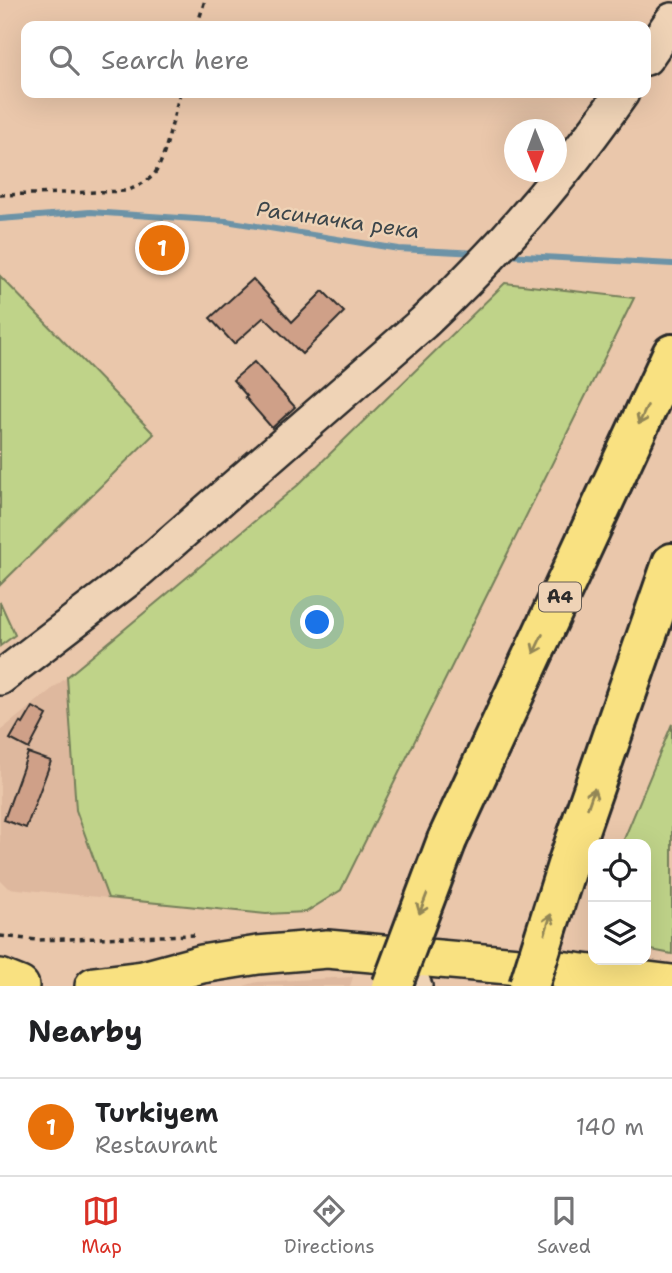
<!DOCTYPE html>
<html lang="en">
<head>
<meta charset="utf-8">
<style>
  :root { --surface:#fff; --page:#f6f6f6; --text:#202124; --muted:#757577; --line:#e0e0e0; --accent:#d93025 }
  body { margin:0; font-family:"Shantell Sans",sans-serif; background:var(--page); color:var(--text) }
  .controls { position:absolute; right:21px; bottom:21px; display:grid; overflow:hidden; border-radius:14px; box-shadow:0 7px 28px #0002 }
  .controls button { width:63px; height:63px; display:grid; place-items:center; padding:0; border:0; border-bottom:2px solid var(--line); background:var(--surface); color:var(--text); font:35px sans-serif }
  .compass { position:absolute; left:504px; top:119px; width:63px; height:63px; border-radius:50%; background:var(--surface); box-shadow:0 7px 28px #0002; rotate:179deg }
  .you { position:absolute; left:318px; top:623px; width:24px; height:24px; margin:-18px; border:5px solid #fff; border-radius:50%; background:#1a73e8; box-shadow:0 0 0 10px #1a73e833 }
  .badge { display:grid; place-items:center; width:46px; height:46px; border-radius:50%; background:var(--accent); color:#fff; font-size:23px; font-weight:700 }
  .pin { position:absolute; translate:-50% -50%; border:4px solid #fff; box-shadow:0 2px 7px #0006 }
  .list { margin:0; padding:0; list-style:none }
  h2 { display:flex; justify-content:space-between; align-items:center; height:91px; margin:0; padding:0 28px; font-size:30px }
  h2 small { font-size:23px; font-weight:400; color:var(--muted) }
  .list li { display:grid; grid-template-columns:46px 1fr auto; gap:21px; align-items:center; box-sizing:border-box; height:98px; padding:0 28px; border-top:2px solid var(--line) }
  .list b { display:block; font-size:26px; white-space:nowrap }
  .list p { margin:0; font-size:23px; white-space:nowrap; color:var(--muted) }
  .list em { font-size:23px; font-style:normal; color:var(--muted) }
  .icon { flex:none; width:38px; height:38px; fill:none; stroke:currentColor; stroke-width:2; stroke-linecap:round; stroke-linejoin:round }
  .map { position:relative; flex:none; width:672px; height:986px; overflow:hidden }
  .search { position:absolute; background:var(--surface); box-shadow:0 7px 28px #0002; left:21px; right:21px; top:21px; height:77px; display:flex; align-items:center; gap:18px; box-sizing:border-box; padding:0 24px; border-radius:14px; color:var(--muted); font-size:26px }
  .sheet { height:189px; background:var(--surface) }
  nav { display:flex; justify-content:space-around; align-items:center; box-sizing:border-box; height:98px; border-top:2px solid var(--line); background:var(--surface); font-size:19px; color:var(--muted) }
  nav a { display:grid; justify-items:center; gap:4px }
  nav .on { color:var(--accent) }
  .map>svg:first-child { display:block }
  .built { fill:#deb89e }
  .green { fill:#bfd389; stroke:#757f5a; stroke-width:2 }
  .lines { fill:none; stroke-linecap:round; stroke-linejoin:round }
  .stream { stroke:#6c93a7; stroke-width:6 }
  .building { fill:#cfa088; stroke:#2b2b2b; stroke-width:2 }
  .minor-casing { stroke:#2b2b2b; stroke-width:28 }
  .secondary-casing { stroke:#2b2b2b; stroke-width:38 }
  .primary-casing { stroke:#2b2b2b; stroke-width:42 }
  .motorway-casing { stroke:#2b2b2b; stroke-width:44 }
  .path { stroke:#2b2b2b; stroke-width:3.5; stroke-dasharray:5 5; stroke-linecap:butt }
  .minor { stroke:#efd3b6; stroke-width:23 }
  .secondary { stroke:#efd3b6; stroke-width:33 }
  .primary { stroke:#f9e181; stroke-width:37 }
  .motorway { stroke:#f9e181; stroke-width:38 }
  .motorway-bridge-casing { stroke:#2b2b2b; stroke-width:44; stroke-linecap:butt }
  .motorway-bridge { stroke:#f9e181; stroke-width:38 }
  .oneway { stroke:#928656 }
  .labels { text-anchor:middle; stroke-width:5; stroke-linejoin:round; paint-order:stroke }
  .shield { fill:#efd3b6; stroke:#665d55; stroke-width:2 }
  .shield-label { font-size:18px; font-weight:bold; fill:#2b2b2b }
  .water-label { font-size:21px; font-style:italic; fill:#3b454a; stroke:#efd3b6 }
</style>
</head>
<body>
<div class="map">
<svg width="672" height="986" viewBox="0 0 672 986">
  <rect width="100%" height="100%" fill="#eac7ab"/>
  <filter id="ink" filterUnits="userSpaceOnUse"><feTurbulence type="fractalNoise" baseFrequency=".0143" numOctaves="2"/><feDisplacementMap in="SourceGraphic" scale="14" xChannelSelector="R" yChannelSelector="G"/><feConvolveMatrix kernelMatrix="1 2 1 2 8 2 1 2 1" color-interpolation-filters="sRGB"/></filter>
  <g filter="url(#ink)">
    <!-- built -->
    <path class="built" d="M67,677L76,810L108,898L8,888L0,880V731Z
      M353,977L350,986H244L257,982Z"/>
    <!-- green -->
    <path class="green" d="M0,276L154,434L0,585Z
      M505,283L634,298L341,890L306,912L266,914L108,898L76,810L67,677L298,485Z
      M0,602L15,635L0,646Z
      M672,724V954L646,949V844H622Z"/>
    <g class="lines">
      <!-- stream -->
      <path class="stream" d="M0,219L90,212L226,221L399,249L478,253
        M506,255L672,264"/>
    </g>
    <!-- building -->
    <path class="building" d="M253,279L292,322L323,291L344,312L302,354L264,317L234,344L210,318Z
      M254,362L295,407L272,428L245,397L247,396L233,380Z
      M33,707L47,715L29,749L10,739L20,722L23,724Z
      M28,753L51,761L26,828L4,820Z"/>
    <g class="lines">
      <!-- minor casing -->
      <g class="minor-casing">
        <path id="minor" d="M408,957L420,986"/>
      </g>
      <!-- secondary casing -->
      <g class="secondary-casing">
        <path id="secondary" d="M646,58L672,20
          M0,678L129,579L423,323C497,254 564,176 622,93"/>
      </g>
      <!-- primary casing -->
      <g class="primary-casing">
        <path id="primary" d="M0,978L20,986
          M94,986L143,980
          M129,986L143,980L202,964L258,955L327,949L552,969L672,984"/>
      </g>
      <!-- motorway casing -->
      <g class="motorway-casing">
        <path id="motorway" d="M447,840L672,354
          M568,862L672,563"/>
      </g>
      <!-- path -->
      <path class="path" d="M197,26L205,0
        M0,195L127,191C137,186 148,182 155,173C166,158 174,112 180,93
        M0,936L37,940L194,935"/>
      <!-- minor -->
      <use href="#minor" class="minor"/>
      <!-- secondary -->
      <use href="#secondary" class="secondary"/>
      <!-- primary -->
      <use href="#primary" class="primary"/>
      <!-- motorway -->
      <use href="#motorway" class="motorway"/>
      <!-- motorway-bridge casing -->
      <g class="motorway-bridge-casing">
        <path id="motorway-bridge" d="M392,986L447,840
          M529,986L568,862"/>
      </g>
      <!-- motorway-bridge -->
      <use href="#motorway-bridge" class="motorway-bridge"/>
    </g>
    <!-- one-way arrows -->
    <defs><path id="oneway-shaft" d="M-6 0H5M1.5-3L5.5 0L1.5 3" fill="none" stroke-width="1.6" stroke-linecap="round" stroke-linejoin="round" transform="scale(1.75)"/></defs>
    <g class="oneway">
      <use href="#oneway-shaft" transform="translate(643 415) rotate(115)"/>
      <use href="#oneway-shaft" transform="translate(538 644) rotate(115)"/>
      <use href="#oneway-shaft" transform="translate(591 798) rotate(-71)"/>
      <use href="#oneway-shaft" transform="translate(423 904) rotate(111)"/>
      <use href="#oneway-shaft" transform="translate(548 924) rotate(-73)"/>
    </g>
  </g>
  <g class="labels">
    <!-- shield labels -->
    <rect class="shield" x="539" y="582.5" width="42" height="29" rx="5"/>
    <g class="shield-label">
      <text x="560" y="603">A4</text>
    </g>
    <!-- water labels -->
    <g class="water-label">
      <text transform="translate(338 220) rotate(8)" y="7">Расиначка река</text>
    </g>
  </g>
</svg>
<div class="controls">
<button><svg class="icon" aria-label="locate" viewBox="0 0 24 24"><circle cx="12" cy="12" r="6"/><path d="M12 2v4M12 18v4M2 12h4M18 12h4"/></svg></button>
<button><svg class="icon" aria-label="layers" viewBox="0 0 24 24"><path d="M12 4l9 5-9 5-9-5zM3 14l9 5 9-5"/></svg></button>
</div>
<svg class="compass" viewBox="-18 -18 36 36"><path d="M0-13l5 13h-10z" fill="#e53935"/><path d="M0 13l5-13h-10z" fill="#757577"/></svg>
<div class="you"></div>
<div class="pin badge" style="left:162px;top:248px;background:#e8710a">1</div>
<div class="search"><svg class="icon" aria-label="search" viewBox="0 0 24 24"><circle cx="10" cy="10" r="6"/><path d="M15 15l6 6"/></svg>Search here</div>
</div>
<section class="sheet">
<h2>Nearby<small></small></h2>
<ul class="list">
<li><span class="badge" style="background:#e8710a">1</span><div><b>Turkiyem</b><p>Restaurant</p></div><em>140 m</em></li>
</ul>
</section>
<nav>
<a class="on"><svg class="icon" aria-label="map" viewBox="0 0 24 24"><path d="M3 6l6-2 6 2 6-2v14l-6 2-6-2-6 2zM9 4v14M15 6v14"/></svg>Map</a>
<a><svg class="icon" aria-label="directions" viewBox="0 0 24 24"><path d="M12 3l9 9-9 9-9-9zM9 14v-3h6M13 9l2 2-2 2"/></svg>Directions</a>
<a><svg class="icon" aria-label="saved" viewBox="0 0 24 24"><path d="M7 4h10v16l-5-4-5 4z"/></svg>Saved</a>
</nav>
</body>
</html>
